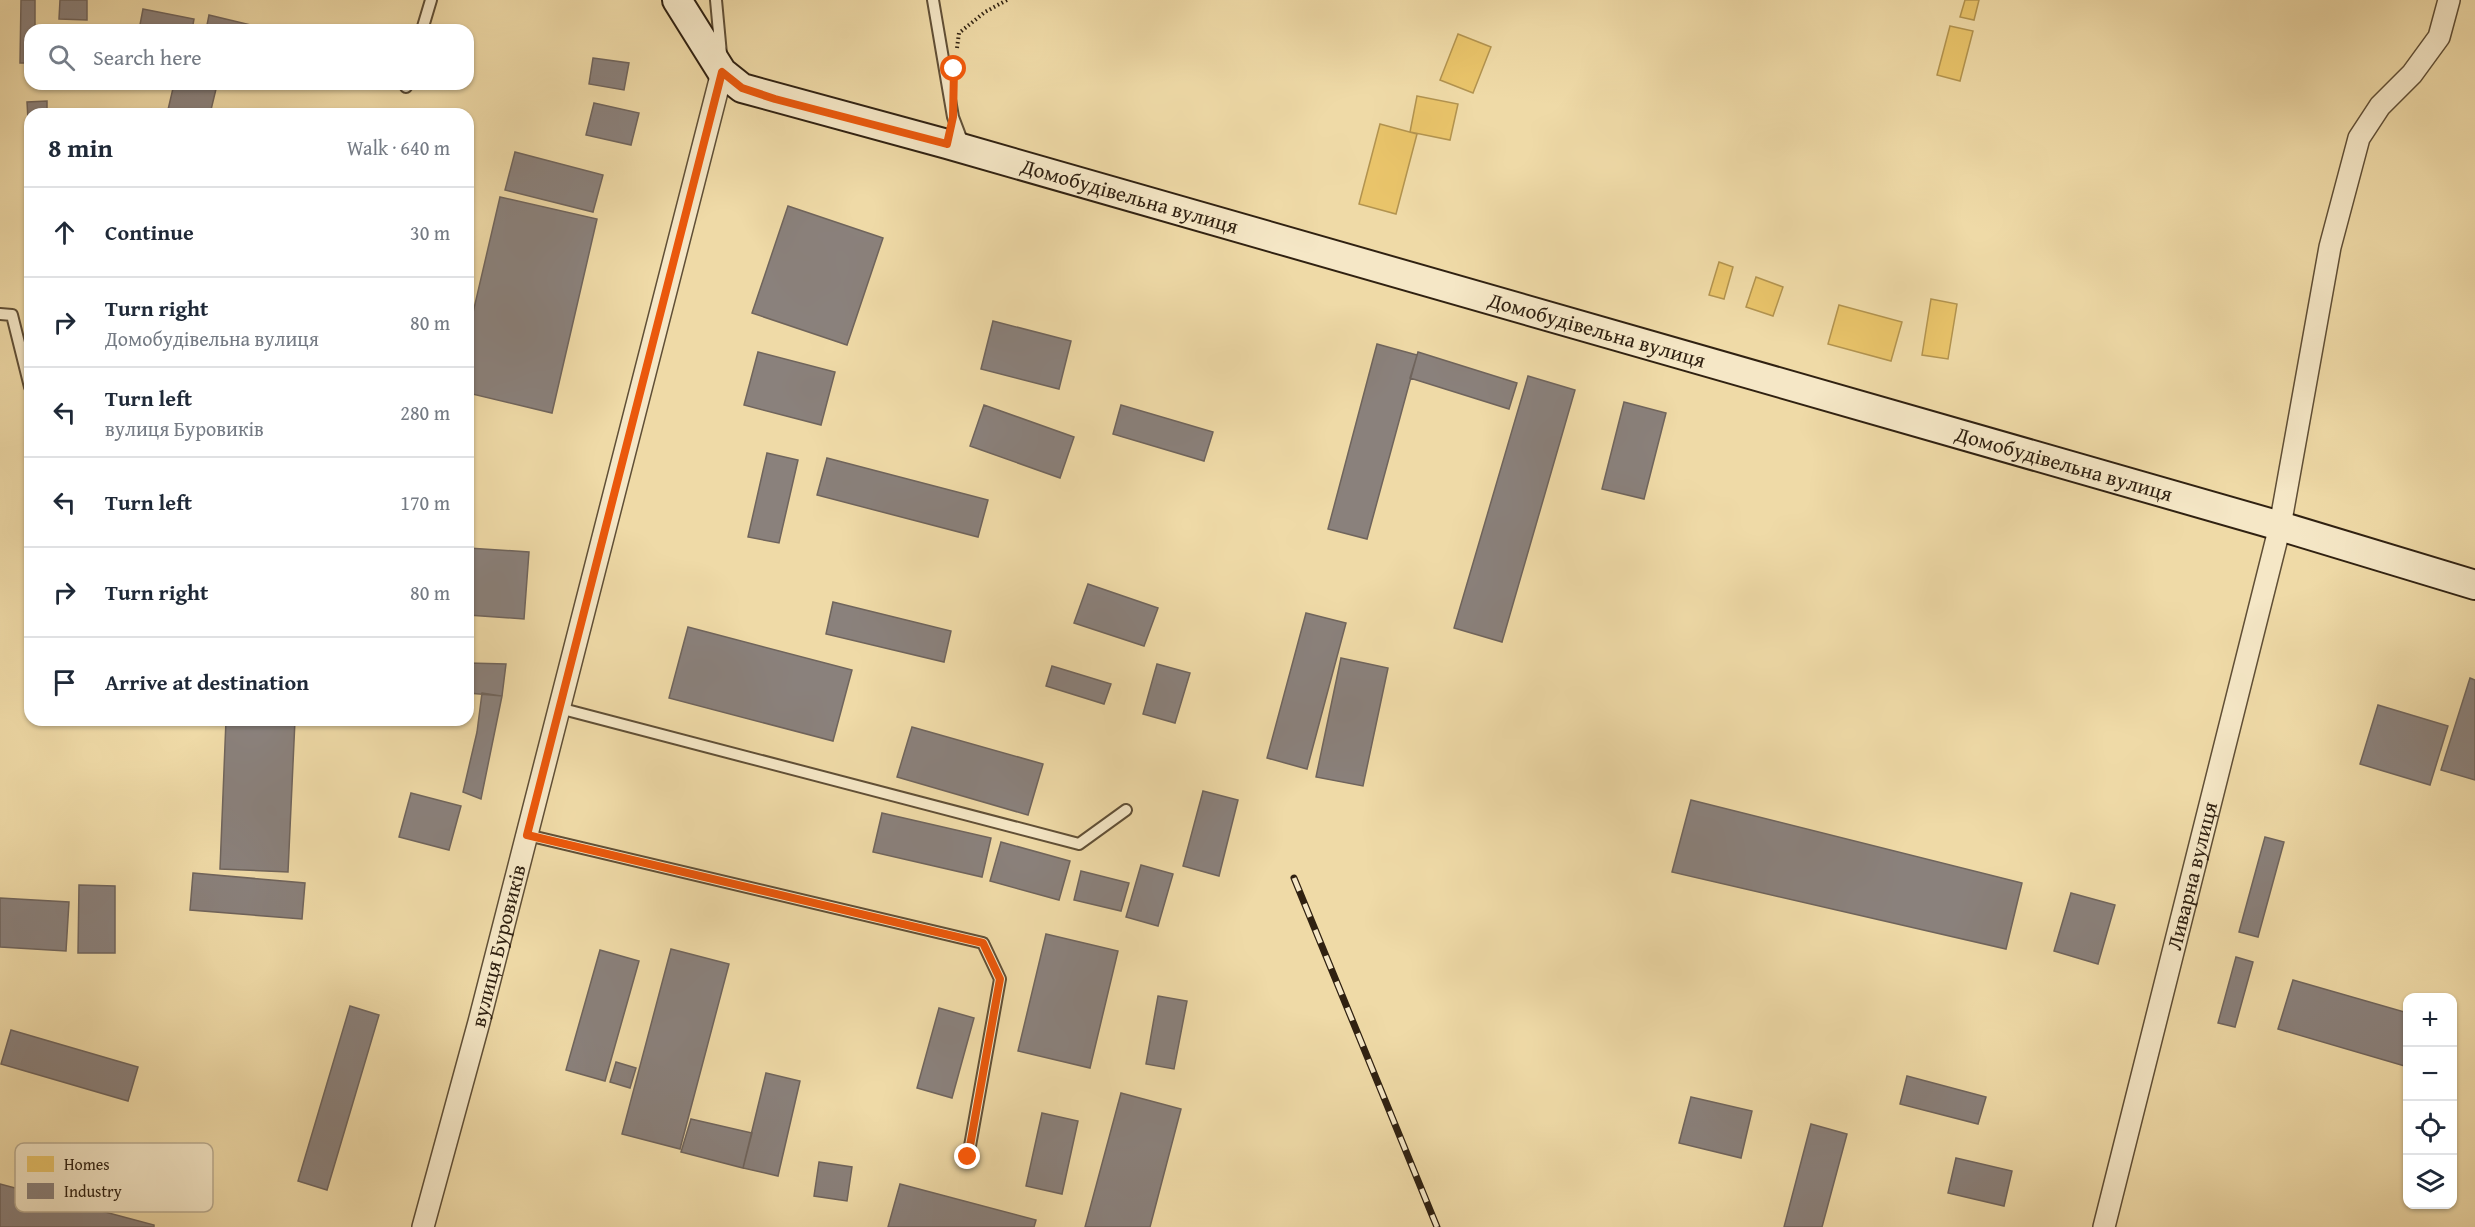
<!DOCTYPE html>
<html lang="en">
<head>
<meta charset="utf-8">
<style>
  :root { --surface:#fff; --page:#f2f2f3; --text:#1f2937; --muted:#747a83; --line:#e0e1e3 }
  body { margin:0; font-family:"Gentium Book Plus",serif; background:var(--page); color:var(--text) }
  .controls { position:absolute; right:18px; bottom:18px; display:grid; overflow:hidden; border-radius:12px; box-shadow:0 2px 4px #0004 }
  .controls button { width:54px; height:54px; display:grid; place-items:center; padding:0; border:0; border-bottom:2px solid var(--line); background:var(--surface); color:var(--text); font:30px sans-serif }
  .stop { position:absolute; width:18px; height:18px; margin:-14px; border:4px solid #ea580c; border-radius:50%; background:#fff }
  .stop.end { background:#ea580c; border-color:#fff; box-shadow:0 2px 6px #0008 }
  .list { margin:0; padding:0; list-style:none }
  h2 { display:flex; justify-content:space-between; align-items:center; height:78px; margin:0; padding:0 24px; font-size:26px }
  h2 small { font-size:20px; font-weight:400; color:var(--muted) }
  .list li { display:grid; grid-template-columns:39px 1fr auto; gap:18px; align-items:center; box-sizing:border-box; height:90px; padding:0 24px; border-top:2px solid var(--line) }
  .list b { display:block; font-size:22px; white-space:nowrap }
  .list p { margin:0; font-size:20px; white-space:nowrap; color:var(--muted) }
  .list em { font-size:20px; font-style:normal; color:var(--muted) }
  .icon { flex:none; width:33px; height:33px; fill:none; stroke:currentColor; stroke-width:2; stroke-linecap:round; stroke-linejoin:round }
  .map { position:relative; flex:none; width:2475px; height:1227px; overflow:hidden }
  .search { position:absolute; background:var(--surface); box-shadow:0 2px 4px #0004; left:24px; top:24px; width:450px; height:66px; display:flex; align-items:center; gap:15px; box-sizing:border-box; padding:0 21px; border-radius:18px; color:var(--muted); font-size:22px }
  .panel { position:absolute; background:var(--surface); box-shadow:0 2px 4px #0004; left:24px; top:108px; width:450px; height:618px; border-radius:18px }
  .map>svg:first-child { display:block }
  .homes { fill:#e9c46a; stroke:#b2934f; stroke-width:1.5 }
  .industry { fill:#8a817c; stroke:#6f645c; stroke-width:1.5 }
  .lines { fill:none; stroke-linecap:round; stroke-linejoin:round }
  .lane-casing { stroke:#604f36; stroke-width:14 }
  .street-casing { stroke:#604f36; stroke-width:24 }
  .secondary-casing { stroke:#302111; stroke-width:32 }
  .path { stroke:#302111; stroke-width:4; stroke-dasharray:1.5 3; stroke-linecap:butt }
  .lane { stroke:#f5e7c6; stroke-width:10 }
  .street { stroke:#f5e7c6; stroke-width:21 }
  .secondary { stroke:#f5e7c6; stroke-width:28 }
  .rail-casing { stroke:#302111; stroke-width:7 }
  .rail { stroke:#f5e7c6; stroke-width:4.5; stroke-dasharray:14; stroke-linecap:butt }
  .route { stroke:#ea580c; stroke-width:8 }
  .labels { text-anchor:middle; stroke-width:6; stroke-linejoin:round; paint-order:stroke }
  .street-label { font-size:21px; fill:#302111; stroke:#f5e7c6 }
  .key { fill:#f5e7c6; stroke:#baac90; stroke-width:1.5 }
  .key-label { font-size:16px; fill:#302111 }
</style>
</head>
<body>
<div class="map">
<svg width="2475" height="1227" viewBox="0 0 2475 1227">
  <rect width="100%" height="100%" fill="#efdaa7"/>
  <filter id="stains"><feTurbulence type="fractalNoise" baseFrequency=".00333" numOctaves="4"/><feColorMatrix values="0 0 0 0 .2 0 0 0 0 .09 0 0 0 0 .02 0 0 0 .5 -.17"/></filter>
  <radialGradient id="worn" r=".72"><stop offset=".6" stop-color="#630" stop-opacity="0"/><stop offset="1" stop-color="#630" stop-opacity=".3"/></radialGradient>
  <!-- homes -->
  <path class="homes" d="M1965,0H1979L1974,20L1960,17Z
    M1950,26L1973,31L1960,81L1937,75Z
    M1458,34L1491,47L1473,93L1440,80Z
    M1417,96L1458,104L1450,140L1410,132Z
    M1380,124L1417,134L1396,214L1359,204Z
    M1719,262L1733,267L1724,299L1709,295Z
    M1756,277L1783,287L1773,316L1746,307Z
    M1931,299L1957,304L1948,359L1922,355Z
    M1839,305L1902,322L1891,361L1828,344Z"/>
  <!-- industry -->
  <path class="industry" d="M21,0H35V30H30V63H20Z
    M60,0H87V20L59,19Z
    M143,9L194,19L192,30H139Z
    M209,15L272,30H206Z
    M593,58L629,63L624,90L589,84Z
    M174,84H197L216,89L210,114H167Z
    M47,101V114H30V155L27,102Z
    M594,103L639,113L631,145L586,135Z
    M515,152L603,175L593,212L505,190Z
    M500,197L597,219L552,413L468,393V334Z
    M788,206L883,238L847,345L752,313Z
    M993,321L1071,341L1059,389L981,369Z
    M1377,344L1417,355L1367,539L1328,529Z
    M758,352L835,372L821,425L744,405Z
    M1418,352L1517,383L1509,409L1410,378Z
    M1528,376L1575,390L1502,642L1454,628Z
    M1624,402L1666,413L1644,499L1602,489Z
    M984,405L1074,437L1060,478L970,446Z
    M1121,405L1213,432L1204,461L1113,434Z
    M767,453L798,460L779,543L748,537Z
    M827,458L988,500L978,537L817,495Z
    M468,548L529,552L524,619L468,615Z
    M1088,584L1158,608L1144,646L1074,623Z
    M833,602L951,631L944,662L826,634Z
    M1306,613L1346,623L1307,769L1267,758Z
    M688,627L852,670L833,741L669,698Z
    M1341,658L1388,668L1363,786L1316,777Z
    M468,663L506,664L502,696L468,693Z
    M1157,664L1190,673L1175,723L1143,714Z
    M1052,666L1111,684L1104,704L1046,686Z
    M2470,678L2475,680V780L2441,770Z
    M482,693L502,696L481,799L463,792L477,732Z
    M2378,705L2448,726L2430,785L2360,764Z
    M226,720H295L288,872L220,869Z
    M912,727L1043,764L1028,815L897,777Z
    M1203,791L1238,800L1219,876L1183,866Z
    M411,793L461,806L449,850L399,837Z
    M1691,800L2022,883L2006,949L1672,872Z
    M882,813L991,838L982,877L873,852Z
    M2265,837L2284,842L2258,937L2239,932Z
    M1001,842L1070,861L1059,900L990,881Z
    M1141,865L1173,874L1158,926L1126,917Z
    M1081,871L1129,883L1121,911L1074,900Z
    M193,873L305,883L302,919L190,910Z
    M79,885L115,886V953H78Z
    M2071,893L2115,905L2098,964L2054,951Z
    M0,898L69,902L66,951L0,947Z
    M1046,934L1118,951L1090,1068L1018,1051Z
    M671,949L729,964L680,1149L622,1134Z
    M600,950L639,961L605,1081L566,1070Z
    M2236,957L2253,962L2235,1027L2218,1023Z
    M2293,980L2408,1013V1067L2278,1029Z
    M1158,996L1187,1001L1174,1069L1146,1064Z
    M350,1006L379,1015L327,1190L298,1181Z
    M939,1008L974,1018L952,1098L917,1088Z
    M11,1030L138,1067L128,1101L1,1064Z
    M616,1062L636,1068L630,1088L610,1082Z
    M766,1073L800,1081L778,1176L743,1168Z
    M1907,1076L1986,1097L1978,1124L1900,1104Z
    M1121,1093L1181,1109L1150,1227H1085Z
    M1691,1097L1752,1111L1741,1158L1679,1143Z
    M1042,1113L1078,1121L1062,1194L1026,1186Z
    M691,1119L752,1133L743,1168L681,1152Z
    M1811,1124L1847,1134L1822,1227H1784Z
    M1956,1158L2012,1171L2004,1206L1948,1193Z
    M819,1162L852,1167L847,1201L814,1196Z
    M0,1184L154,1225V1227H0Z
    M900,1184L1036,1220L1034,1227H888Z"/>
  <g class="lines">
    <!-- lane casing -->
    <g class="lane-casing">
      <path id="lane" d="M716,0L721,54
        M933,0L953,117L964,146
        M422,30L431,0
        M406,87V84
        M0,314L12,315L30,387
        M559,708L1079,844L1126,810
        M527,835L983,943L1000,979L968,1157"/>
    </g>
    <!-- street casing -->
    <g class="street-casing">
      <g id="street">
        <path id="s1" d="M423,1227L479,1022L722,72"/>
        <path id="s2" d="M2104,1227L2280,526L2330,247L2359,138L2380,106L2412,74L2439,37L2449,0"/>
      </g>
    </g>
    <!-- secondary casing -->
    <g class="secondary-casing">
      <g id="secondary">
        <path id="s3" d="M677,0L722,72L742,88L947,144L2280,526L2475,585"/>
      </g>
    </g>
    <!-- path -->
    <path class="path" d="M957,48L959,33L985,12L1007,0"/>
    <!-- lane -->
    <use href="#lane" class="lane"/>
    <!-- street -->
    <use href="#street" class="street"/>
    <!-- secondary -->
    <use href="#secondary" class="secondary"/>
    <!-- rail casing -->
    <g class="rail-casing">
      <path id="rail" d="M1294,878L1437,1227"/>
    </g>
    <!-- rail -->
    <use href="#rail" class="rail"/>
  </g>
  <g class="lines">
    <!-- route -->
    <path class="route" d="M954,69L953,117L947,144L775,99L742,88L722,72L527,835L983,943L1000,979L968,1157"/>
  </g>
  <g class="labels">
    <!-- street labels -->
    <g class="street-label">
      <text dy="7" stroke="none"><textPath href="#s3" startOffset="513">Домобудівельна вулиця</textPath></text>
      <text dy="7" stroke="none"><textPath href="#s3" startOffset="999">Домобудівельна вулиця</textPath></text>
      <text dy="7" stroke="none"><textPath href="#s3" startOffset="1485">Домобудівельна вулиця</textPath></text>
      <text dy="7" stroke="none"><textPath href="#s2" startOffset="362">Ливарна вулиця</textPath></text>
      <text dy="7" stroke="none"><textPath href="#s1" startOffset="291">вулиця Буровиків</textPath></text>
    </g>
  </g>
  <!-- legend -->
  <rect x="15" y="1143" width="198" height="69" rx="9" class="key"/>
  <rect x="27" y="1156" width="27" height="16" fill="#e9c46a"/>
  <rect x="27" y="1183" width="27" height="16" fill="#8a817c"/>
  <g class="key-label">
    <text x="64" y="1170">Homes</text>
    <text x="64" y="1197">Industry</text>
  </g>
  <rect width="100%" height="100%" filter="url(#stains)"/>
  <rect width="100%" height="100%" fill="url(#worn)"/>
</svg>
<div class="controls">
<button>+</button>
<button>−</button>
<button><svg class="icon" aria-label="locate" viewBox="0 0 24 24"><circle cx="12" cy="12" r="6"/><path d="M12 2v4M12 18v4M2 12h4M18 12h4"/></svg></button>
<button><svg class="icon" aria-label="layers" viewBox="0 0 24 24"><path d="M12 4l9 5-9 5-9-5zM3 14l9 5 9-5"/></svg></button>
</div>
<div class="stop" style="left:954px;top:69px"></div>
<div class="stop end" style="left:968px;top:1157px"></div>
<div class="search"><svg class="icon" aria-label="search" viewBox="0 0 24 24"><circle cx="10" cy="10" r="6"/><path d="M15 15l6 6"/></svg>Search here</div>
<section class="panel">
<h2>8 min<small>Walk · 640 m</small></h2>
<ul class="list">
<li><svg class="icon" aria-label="ahead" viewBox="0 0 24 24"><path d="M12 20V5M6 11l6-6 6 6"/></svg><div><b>Continue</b></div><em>30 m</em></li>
<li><svg class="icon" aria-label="right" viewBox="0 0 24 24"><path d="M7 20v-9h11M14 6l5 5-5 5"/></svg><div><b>Turn right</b><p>Домобудівельна вулиця</p></div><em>80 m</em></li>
<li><svg class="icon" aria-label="left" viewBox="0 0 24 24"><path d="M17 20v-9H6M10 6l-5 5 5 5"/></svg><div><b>Turn left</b><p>вулиця Буровиків</p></div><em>280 m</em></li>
<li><svg class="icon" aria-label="left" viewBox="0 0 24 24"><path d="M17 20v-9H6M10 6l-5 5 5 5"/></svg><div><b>Turn left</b></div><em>170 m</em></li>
<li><svg class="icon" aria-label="right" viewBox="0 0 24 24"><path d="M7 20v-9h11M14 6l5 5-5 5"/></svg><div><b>Turn right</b></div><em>80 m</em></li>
<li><svg class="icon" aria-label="arrive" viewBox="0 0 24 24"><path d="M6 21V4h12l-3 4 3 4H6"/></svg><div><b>Arrive at destination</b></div></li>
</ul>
</section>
</div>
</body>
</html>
